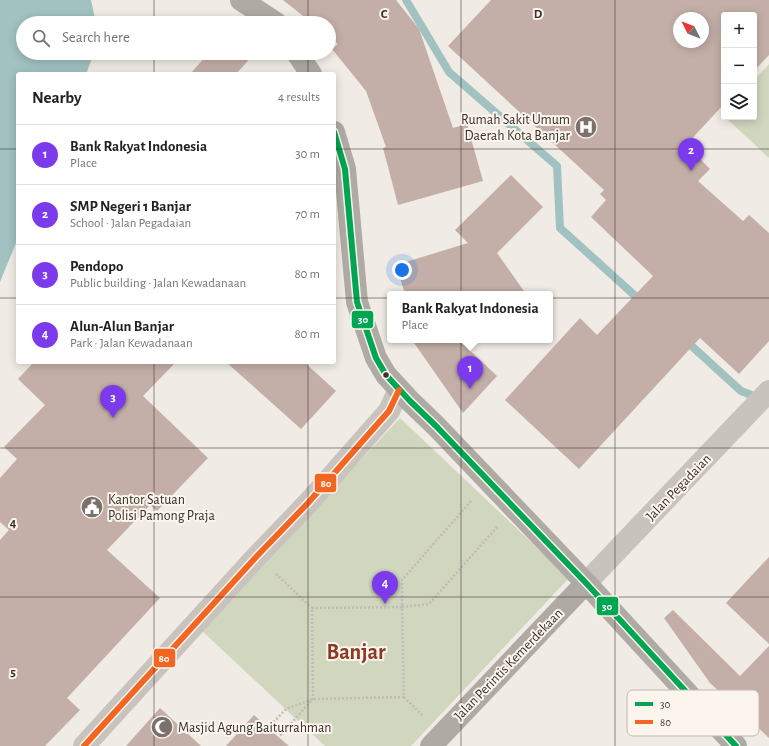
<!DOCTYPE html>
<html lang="en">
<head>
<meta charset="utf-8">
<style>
  :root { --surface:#fff; --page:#f2f2f2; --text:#202124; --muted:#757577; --line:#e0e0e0; --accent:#7c3aed }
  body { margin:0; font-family:"Alegreya Sans",sans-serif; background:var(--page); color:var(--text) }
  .controls { position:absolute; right:12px; top:12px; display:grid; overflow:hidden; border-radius:4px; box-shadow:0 2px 10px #0003 }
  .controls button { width:36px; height:36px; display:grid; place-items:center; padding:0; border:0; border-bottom:1px solid var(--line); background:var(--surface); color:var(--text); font:20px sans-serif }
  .compass { position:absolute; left:673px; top:12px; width:36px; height:36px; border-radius:50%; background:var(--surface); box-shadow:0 2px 10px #0003; rotate:312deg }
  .you { position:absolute; left:402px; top:270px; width:14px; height:14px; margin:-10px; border:3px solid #fff; border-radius:50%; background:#1a73e8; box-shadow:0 0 0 6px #1a73e833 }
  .badge { display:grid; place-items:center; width:26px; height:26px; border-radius:50%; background:var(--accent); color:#fff; font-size:13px; font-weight:700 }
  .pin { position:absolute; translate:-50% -33px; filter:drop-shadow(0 1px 2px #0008) }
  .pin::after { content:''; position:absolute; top:21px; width:14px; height:12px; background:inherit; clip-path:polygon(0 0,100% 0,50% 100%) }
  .popup { position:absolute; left:387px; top:291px; width:166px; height:52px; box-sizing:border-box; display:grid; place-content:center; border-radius:4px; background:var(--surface); filter:drop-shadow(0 1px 3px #0005); font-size:13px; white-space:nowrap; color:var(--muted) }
  .popup b { font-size:15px; color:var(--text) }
  .popup::after { content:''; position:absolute; left:50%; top:100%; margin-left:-8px; border:8px solid transparent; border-top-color:var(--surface) }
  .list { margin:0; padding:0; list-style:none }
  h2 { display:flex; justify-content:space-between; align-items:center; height:52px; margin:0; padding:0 16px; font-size:17px }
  h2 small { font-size:13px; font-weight:400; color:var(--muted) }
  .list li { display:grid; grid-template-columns:26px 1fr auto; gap:12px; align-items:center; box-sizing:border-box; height:60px; padding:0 16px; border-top:1px solid var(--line) }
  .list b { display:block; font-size:15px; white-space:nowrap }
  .list p { margin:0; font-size:13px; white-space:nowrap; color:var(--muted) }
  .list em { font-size:13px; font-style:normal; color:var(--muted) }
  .icon { flex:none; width:22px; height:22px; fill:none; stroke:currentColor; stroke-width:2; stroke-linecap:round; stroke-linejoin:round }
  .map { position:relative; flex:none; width:769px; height:746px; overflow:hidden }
  .search { position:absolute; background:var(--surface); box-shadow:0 2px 10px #0003; left:16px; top:16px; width:320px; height:44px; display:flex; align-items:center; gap:10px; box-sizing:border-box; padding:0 14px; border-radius:22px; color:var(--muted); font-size:15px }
  .panel { position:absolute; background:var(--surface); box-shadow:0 2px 10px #0003; left:16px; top:72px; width:320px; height:292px; border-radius:4px }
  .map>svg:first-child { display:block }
  .green { fill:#d1d6bf }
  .water { fill:#a1c2c1 }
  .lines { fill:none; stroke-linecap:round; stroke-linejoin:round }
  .stream { stroke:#a1c2c1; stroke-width:8 }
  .building { fill:#c3afa7; fill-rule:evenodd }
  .path { stroke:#c2bbb6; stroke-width:2.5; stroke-dasharray:2 2; stroke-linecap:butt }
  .minor { stroke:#c9c3be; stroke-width:22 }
  .highway { stroke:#afaaa4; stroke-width:22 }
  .bus-1-casing { stroke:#fbf5ee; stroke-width:9 }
  .bus-2-casing { stroke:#fbf5ee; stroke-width:9 }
  .bus-1 { stroke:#00a651; stroke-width:6 }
  .bus-2 { stroke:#f26522; stroke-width:6 }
  .grid { fill:none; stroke:#3b302b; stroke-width:1; stroke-opacity:0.55 }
  .bus-dot { fill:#3b302b; stroke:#fbf5ee; stroke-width:1.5 }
  .labels { text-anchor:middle; stroke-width:4; stroke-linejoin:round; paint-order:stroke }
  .poi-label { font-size:14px; fill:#3b302b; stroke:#fbf5ee; text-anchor:start }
  .street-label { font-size:14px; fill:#3b302b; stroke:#fbf5ee }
  .town-label { font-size:22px; font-weight:bold; fill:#8c3b22; stroke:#fbf5ee }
  .key { fill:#fbf5ee; stroke:#c1bab4; stroke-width:1 }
  .key-label { font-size:11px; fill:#3b302b }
  .grid-label { font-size:13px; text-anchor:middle; font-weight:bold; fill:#3b302b; stroke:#fbf5ee; stroke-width:4; stroke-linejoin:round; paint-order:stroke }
  .line-badge { stroke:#fbf5ee; stroke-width:1.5 }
  .badge-label { font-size:11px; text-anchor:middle; font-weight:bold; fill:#fff }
</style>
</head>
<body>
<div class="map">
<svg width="769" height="746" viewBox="0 0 769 746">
  <rect width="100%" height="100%" fill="#f0ebe5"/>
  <!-- green -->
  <path class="green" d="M769,64V158L725,117H754V80Z
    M400,418L569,578L411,746H325L201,630Z"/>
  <!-- water -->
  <path class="water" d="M0,0H91L96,23H23V53H94L86,74H18V238L0,282Z"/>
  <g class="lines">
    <!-- stream -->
    <path class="stream" d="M406,0L449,72L557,166L560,228L642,302
      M684,339L741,391L759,398"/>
  </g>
  <!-- building -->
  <path class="building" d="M283,0H396L419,29L453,128L467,124L483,181L398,205L383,148L386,147L366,91L332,49L338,44L329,37V23H312Z
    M491,0H769V55L754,71V15H724V104L686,145L710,169L698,181L743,221L749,215L769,233V341L739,374L700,338L579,469L505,400L580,318L597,335L653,276L591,217L606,200L600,194L604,190L448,46ZM679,18H703V42H679Z
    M209,53H255L236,74H190Z
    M511,175L543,207L497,253L526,294H405L396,265L468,243L455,230Z
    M412,340H459L497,376L463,413Z
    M34,362H176L143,396L208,458L157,511L150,505L107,550L160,598L67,698L80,710L45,746H0V540L9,530L0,522V478L17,459L4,447L45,405L18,379Z
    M226,362H304L336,391L301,429Z
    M769,557V644L726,603Z
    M673,610L740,676L769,646V738L710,683L664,618Z
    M160,708L201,746H126Z
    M254,715L268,728L289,746H226Z"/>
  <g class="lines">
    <!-- path -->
    <path class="path" d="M471,501L402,580V607L429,604L497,527
      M276,574L312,608
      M404,697L424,717
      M268,728L286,709L313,699L404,697L402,607L312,608L313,699L279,737"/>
    <!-- minor -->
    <path class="minor" d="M586,583L769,391
      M84,746L257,556L308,503L389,411L399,390"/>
    <!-- highway -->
    <path class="highway" d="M241,0L276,23
      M297,53L311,74
      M334,132L345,169L357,302L376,358L386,375L410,401L436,426L586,583L736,746
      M431,746L586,583"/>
    <!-- bus-1 casing -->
    <g class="bus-1-casing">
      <path id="bus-1" d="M334,132L345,169L357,302L376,358L386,375L410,401L436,426L586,583L736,746"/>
    </g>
    <!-- bus-2 casing -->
    <g class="bus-2-casing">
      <path id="bus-2" d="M84,746L257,556L308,503L389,411L399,390"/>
    </g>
    <!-- bus-1 -->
    <use href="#bus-1" class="bus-1"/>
    <!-- bus-2 -->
    <use href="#bus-2" class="bus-2"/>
  </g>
  <!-- grid -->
  <path class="grid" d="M154,0V23M308,0V23M461,0V746M615,0V746M154,53V74M308,53V74M0,149H18M334,149H769M0,298H18M334,298H769M154,362V746M308,362V746M0,448H769M0,597H769"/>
  <!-- icons -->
  <defs>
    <g id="hospital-disc" transform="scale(1.15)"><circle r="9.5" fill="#7a716c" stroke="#fbf5ee"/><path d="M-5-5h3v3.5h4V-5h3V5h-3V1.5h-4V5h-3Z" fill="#fff"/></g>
    <g id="civic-disc" transform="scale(1.15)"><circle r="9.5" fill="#7a716c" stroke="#fbf5ee"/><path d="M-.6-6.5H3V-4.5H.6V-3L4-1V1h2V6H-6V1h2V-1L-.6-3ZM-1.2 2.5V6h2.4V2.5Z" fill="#fff"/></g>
    <g id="mosque-disc" transform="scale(1.15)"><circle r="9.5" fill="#7a716c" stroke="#fbf5ee"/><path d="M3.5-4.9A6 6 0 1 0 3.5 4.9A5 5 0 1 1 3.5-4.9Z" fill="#fff"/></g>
  </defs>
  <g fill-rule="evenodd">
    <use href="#hospital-disc" x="586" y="127"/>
    <use href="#civic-disc" x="92" y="507"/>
    <use href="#mosque-disc" x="162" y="727"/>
  </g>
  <!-- markers -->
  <circle class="bus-dot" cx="386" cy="375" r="3.5"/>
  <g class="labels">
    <!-- poi labels -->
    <g class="poi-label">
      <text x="570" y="124" text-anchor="end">Rumah Sakit Umum<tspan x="570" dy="16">Daerah Kota Banjar</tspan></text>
      <text x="108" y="504">Kantor Satuan<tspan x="108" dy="16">Polisi Pamong Praja</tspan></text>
      <text x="178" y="732">Masjid Agung Baiturrahman</text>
    </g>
    <!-- street labels -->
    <g class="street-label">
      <text transform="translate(678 487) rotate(-46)" y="5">Jalan Pegadaian</text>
      <text transform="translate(508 664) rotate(-46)" y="5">Jalan Perintis Kemerdekaan</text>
    </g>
    <!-- town labels -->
    <g class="town-label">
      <text x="356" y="659">Banjar</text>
    </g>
  </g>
  <!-- legend -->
  <rect x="627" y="690" width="132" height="46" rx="6" class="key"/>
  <rect x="635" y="702" width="18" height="4" fill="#00a651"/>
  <rect x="635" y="720" width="18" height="4" fill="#f26522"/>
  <g class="key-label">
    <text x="660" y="708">30</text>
    <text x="660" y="726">80</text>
  </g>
  <g class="grid-label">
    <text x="384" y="18">C</text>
    <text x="538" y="18">D</text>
    <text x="13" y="527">4</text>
    <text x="13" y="676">5</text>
  </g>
  <g class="line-badge">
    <rect x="351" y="310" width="23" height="19" rx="4" fill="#00a651"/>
    <rect x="314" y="473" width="23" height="20" rx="4" fill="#f26522"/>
    <rect x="596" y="596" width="23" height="20" rx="4" fill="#00a651"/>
    <rect x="153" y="648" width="23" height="20" rx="4" fill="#f26522"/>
  </g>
  <g class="badge-label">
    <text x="363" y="323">30</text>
    <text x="326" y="487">80</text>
    <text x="607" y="610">30</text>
    <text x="164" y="662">80</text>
  </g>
</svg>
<div class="controls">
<button>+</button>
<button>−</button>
<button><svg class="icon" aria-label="layers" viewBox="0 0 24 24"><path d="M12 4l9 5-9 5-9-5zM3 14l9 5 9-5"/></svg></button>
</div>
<svg class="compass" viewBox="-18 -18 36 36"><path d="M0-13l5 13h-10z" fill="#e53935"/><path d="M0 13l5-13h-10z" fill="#757577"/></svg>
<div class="you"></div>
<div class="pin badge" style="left:470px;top:389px">1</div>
<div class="popup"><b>Bank Rakyat Indonesia</b>Place</div>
<div class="pin badge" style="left:691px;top:171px">2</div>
<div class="pin badge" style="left:113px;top:418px">3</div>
<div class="pin badge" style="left:385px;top:604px">4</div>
<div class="search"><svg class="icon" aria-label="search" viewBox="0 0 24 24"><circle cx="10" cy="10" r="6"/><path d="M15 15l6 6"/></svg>Search here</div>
<section class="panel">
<h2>Nearby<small>4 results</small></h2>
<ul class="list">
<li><span class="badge">1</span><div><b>Bank Rakyat Indonesia</b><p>Place</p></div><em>30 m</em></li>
<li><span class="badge">2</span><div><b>SMP Negeri 1 Banjar</b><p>School · Jalan Pegadaian</p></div><em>70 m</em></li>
<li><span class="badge">3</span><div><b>Pendopo</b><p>Public building · Jalan Kewadanaan</p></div><em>80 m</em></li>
<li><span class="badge">4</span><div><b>Alun-Alun Banjar</b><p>Park · Jalan Kewadanaan</p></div><em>80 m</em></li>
</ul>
</section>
</div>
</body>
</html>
